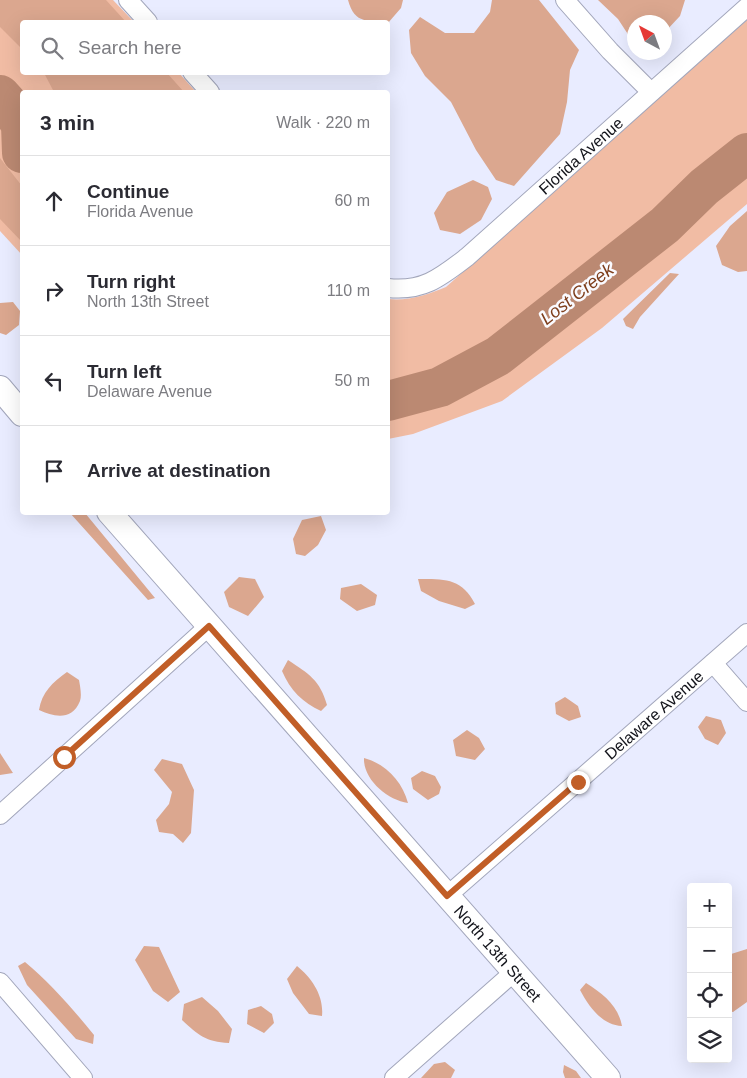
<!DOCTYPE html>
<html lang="en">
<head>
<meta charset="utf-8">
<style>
  :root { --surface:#fff; --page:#f2f2f3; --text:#2b2b33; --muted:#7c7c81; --line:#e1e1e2 }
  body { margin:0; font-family:Helvetica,sans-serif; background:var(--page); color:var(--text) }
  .controls { position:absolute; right:15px; bottom:15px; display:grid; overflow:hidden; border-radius:5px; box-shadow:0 5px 20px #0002 }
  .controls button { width:45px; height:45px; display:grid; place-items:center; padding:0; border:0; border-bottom:1px solid var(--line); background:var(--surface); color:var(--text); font:25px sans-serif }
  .compass { position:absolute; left:627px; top:15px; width:45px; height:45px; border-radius:50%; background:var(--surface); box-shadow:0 5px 20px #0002; rotate:319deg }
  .stop { position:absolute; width:15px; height:15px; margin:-11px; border:4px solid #c15e27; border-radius:50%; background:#fff }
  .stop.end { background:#c15e27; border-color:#fff; box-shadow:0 1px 5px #0008 }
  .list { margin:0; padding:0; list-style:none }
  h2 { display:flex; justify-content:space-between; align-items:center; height:65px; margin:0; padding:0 20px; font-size:21px }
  h2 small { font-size:16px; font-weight:400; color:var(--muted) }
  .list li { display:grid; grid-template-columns:32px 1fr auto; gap:15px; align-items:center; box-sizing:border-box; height:90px; padding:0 20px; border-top:1px solid var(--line) }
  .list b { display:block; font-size:19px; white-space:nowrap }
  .list p { margin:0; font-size:16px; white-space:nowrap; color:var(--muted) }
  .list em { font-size:16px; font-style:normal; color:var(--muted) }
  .icon { flex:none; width:28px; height:28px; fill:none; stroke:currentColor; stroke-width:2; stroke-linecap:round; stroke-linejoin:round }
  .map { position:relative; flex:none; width:747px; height:1078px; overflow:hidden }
  .search { position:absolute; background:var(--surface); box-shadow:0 5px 20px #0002; left:20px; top:20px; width:370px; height:55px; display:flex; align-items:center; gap:12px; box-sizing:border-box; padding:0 18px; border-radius:5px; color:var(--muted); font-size:19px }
  .panel { position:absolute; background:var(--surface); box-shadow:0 5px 20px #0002; left:20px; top:90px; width:370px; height:425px; border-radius:5px }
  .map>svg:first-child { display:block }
  .green { fill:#f1bca4 }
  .forest { fill:#dba78f }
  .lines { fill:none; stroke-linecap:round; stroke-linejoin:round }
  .river { stroke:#bb8972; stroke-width:40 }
  .street-casing { stroke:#a2a6bb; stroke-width:20 }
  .secondary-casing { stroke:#a2a6bb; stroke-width:26 }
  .street { stroke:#fff; stroke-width:18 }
  .secondary { stroke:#fff; stroke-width:24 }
  .route { stroke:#c15e27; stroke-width:6 }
  .labels { text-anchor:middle; stroke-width:5; stroke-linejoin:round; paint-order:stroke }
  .street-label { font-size:16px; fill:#13141b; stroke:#fafaff }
  .water-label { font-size:18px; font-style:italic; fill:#7e3e1c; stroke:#fafaff }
</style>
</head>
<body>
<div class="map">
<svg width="747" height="1078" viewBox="0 0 747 1078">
  <rect width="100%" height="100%" fill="#e9ecff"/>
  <!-- green -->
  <path class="green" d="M0,0H113L134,22H22V72L179,73L196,92H22V255L0,231Z
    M747,20V204L602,328L502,401L413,434L388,439V299C409,301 427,295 446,287Z"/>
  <!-- forest -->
  <path class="forest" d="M0,0H106L126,22H22V49L0,27Z
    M348,0H403L401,8L388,23C369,19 355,26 348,0Z
    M492,0H539L579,50L570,70L567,102L560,134L514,186L496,180L476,150L451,102L425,76L411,53L409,30L420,17L445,33H474L490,12Z
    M598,0H685L680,16L665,32L664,22H634V41L633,42L618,19Z
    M44,73H167L184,92H54Z
    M0,158L22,186V242L0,219Z
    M473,180L488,187L492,199L481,220L460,234L440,230L434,213L447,192Z
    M747,211V271L738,272L722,265L716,246L730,226Z
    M670,273L679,274L640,317L633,329L626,326L623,319Z
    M13,302L20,311L19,325L6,335L0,333V303Z
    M70,513H85L155,598L148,600Z
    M321,516L326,530L318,545L305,556L296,554L293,539L302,520Z
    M239,577L255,579L264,597L248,616L229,607L224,592Z
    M418,579C444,579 462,578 475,604L465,609L439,601L421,591Z
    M361,584L377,595L375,605L357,611L340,599L341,588Z
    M288,660C309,674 320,680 327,705L321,711C303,703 290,690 282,671Z
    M67,672L79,680C80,686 82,695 80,701C72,721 54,717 39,710C42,692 52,683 67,672Z
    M565,697L578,706L581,717L569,721L556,714L555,703Z
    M706,716L721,720L726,733L718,745L705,739L698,727Z
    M467,730L479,738L485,749L475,760L456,756L453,740Z
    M0,753L13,773L0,775Z
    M364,758C386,764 402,781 408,803C387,800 363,779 364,758Z
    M162,759L182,764L194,790L191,833L183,843L173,834L159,832L156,820L169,804L172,792L154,770Z
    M422,771L435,776L441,787L439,794L428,800L413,789L411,778Z
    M144,946L159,947L180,992L168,1002L153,991L135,960Z
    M747,949V1002L733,1012L728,1011V955Z
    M25,962C50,983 73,1009 94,1035L93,1044L76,1039L27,985L18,966Z
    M297,966C312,978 324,996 322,1016L309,1014L293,993L287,979Z
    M586,983C603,994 618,1005 622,1026C602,1025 589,1007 580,990Z
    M202,997L218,1011L232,1029L229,1043C206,1042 198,1035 182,1020L184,1004Z
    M261,1006L272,1014L274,1023L264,1033L247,1024L248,1010Z
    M445,1062L455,1070L451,1078H421L434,1064Z
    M564,1065L576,1071L581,1078H565L563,1072Z"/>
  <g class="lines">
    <!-- river -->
    <path class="river" d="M0,95L9,105L21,125L22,153
      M388,401L440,387L498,356L665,225L704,187L747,153"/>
    <!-- street casing -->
    <g class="street-casing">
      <g id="street">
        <path d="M128,0L148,22"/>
        <path d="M565,0L610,51L651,92"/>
        <path d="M192,72L210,92"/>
        <path id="s1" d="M388,288C423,292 441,277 467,257L747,7"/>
        <path d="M713,663L747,702"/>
        <path d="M0,815L209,626"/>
        <path id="s2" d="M447,896L747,633"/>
        <path d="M0,982L83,1078"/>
        <path d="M394,1078L514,972"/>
      </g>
    </g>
    <!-- secondary casing -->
    <g class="secondary-casing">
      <g id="secondary">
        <path d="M0,388L22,414"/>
        <path id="s3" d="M109,512L608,1078"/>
      </g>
    </g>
    <!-- street -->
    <use href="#street" class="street"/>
    <!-- secondary -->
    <use href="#secondary" class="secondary"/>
  </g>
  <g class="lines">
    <!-- route -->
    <path class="route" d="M64,757L209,626L447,896L578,782"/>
  </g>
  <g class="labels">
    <!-- street labels -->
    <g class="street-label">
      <text dy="6" stroke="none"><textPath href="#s1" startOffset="240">Florida Avenue</textPath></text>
      <text dy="6" stroke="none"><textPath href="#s2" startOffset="275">Delaware Avenue</textPath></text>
      <text dy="6" stroke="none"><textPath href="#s3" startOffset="588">North 13th Street</textPath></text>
    </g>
    <!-- water labels -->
    <g class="water-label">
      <text transform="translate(577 294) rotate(-38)" y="6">Lost Creek</text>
    </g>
  </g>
</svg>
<div class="controls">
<button>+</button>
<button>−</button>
<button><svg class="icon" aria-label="locate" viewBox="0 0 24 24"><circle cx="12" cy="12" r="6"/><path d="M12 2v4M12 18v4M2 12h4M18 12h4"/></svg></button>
<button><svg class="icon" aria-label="layers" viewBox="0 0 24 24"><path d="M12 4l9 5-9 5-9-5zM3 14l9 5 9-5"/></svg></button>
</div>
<svg class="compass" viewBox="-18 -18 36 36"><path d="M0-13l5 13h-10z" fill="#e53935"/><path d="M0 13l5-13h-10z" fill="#7c7c81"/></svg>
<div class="stop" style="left:64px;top:757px"></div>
<div class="stop end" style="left:578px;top:782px"></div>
<div class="search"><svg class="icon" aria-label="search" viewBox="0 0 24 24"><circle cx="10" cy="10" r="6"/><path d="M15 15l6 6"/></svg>Search here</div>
<section class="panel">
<h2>3 min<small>Walk · 220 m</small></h2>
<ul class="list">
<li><svg class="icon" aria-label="ahead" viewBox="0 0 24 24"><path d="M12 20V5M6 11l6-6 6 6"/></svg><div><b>Continue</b><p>Florida Avenue</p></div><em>60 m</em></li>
<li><svg class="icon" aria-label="right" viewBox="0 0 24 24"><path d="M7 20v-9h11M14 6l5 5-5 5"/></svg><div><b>Turn right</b><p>North 13th Street</p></div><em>110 m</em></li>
<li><svg class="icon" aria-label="left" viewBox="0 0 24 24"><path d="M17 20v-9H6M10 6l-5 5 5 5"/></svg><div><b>Turn left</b><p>Delaware Avenue</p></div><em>50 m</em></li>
<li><svg class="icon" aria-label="arrive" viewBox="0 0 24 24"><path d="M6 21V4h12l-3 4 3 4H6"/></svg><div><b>Arrive at destination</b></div></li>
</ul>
</section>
</div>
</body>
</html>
